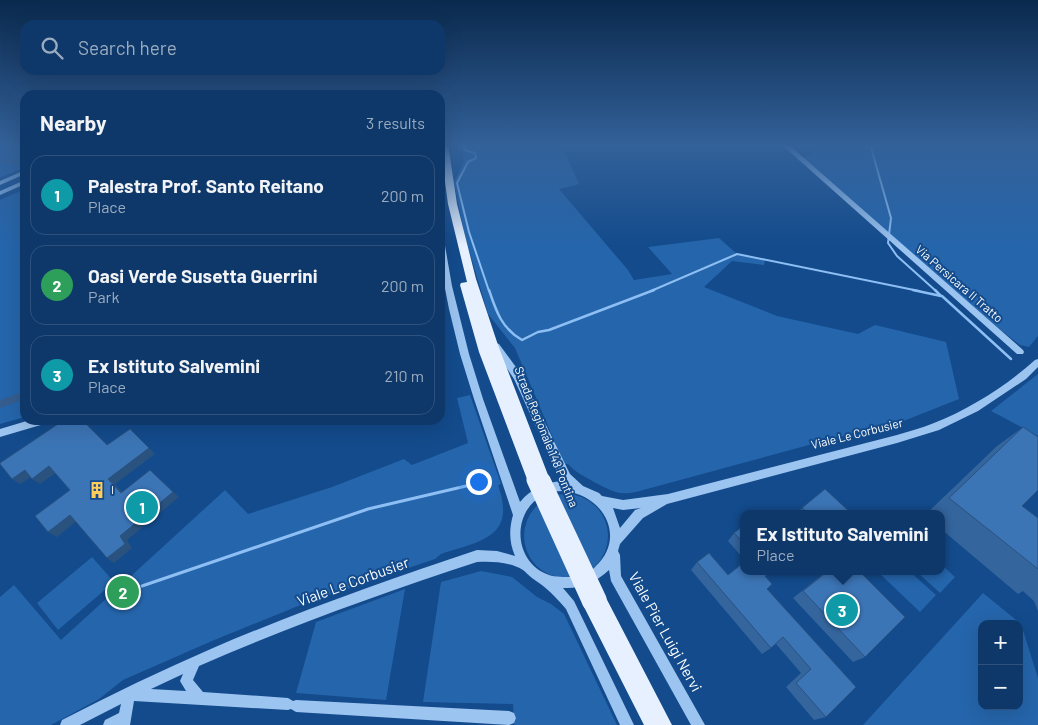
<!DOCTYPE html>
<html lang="en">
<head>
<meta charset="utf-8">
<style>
  :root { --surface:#0e3869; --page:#1c4371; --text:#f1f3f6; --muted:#9bacc0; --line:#2e527d; --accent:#8bbbb9 }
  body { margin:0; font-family:Barlow,sans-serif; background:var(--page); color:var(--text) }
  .controls { position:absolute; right:15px; bottom:15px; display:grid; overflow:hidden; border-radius:10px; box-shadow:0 5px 20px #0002 }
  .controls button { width:45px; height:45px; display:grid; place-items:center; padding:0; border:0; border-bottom:1px solid var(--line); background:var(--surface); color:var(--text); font:25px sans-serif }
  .you { position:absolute; left:478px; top:481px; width:18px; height:18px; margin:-12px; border:4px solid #fff; border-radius:50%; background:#1a73e8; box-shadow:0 0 0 8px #1a73e833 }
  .badge { display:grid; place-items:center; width:32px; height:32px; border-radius:50%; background:var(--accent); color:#fff; font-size:16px; font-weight:700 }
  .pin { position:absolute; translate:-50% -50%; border:2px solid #fff; box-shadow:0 1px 5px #0006 }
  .popup { position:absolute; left:740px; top:510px; width:205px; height:65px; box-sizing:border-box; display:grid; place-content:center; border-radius:10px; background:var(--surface); filter:drop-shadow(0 1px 4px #0005); font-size:16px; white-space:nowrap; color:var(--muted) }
  .popup b { font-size:19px; color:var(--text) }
  .popup::after { content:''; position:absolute; left:50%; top:100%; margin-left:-10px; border:10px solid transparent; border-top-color:var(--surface) }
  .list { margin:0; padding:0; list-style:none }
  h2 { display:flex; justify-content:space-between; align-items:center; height:65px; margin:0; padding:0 20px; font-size:21px }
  h2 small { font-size:16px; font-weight:400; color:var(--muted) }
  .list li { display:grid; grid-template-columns:32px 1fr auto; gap:15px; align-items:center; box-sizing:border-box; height:80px; margin:0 10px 10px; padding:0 10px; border:1px solid var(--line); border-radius:15px }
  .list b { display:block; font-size:19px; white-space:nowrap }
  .list p { margin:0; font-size:16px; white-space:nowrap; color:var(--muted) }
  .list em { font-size:16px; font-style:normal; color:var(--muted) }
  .icon { flex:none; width:28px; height:28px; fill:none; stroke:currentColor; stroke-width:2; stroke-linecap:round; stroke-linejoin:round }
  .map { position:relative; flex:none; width:1038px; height:725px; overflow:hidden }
  .search { position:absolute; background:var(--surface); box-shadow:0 5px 20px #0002; left:20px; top:20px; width:425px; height:55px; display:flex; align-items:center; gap:12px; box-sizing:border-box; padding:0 18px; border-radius:15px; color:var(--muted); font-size:19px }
  .panel { position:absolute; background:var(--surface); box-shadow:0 5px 20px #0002; left:20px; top:90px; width:425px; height:335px; border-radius:15px }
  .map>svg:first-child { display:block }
  .green { fill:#2565ab; fill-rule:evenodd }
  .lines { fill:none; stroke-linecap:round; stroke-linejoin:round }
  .stream-far2 { stroke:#8ebff4; stroke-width:2 }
  .stream-far1 { stroke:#8ebff4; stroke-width:2.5 }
  .stream { stroke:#8ebff4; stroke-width:3 }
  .canal { fill:#355e8e; fill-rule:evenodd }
  .minor { fill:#9cc4f0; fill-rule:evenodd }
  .major { fill:#e6f0ff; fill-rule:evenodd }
  .major-bridge-far1 { stroke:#e6f0ff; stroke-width:11 }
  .major-bridge { stroke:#e6f0ff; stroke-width:15 }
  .wall { fill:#34659d }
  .shaded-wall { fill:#2a527f }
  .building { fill:#3c75b6; stroke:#2a527f }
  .labels { text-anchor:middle; stroke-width:4; stroke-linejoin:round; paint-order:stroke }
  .street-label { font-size:12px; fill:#fff; stroke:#134b8c }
  .poi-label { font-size:12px; fill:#fff; stroke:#134b8c; text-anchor:start }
  .near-street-label { font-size:15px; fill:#fff; stroke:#134b8c }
</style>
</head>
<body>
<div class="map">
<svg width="1038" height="725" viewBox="0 0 1038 725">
  <rect width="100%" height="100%" fill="#134b8c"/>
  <!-- green -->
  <path class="green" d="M0,144H25V167L0,178Z
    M450,144H561L579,184L559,189L628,270L634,280L672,274L648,247L719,238L737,254L765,260L764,265L732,261L704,287L777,316L858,334L875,325L946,342L959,399L896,424L827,440L636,492C618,496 610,490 594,482C584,476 576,473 568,464H564L515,348L488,314L465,237L454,182L464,161L463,155L460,149Z
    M820,144H1038V336L1029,347L1020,345L994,325L804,159Z
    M25,189V417L0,424V200Z
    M1038,374V436L991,411Z
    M470,395L501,484L498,485C517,538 480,541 441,554L435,559L303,604L212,641L123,680L99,699L51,725H0V597L14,585L61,640L225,490L248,514L332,487L404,459L412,465L468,443L457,398Z
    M524 536a42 42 0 1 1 84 0a42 42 0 1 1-84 0Z
    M92,557L114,582L58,630L37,603Z
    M941,564L955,577L940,593L916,571H941Z
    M481,571L512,577L537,597L551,604L564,614L617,725H514L513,704L423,702L441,582Z
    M877,571H909L936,595L920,612Z
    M405,589L386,700L296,693L316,622Z
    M983,593L1021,624L1038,678V725H863ZM982,624H1019V706H982Z"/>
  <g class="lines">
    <!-- stream-far2 -->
    <path class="stream-far2" d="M460,144L467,151L475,153L476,158L468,162L457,183L469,232L489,291
      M870,144L891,218L888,243L897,256L936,291
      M651,291L737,254L919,291"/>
    <!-- stream-far1 -->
    <path class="stream-far1" d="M489,290C496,311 502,329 522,340L538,332L549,330L654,290
      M913,290L941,296L935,290
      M942,296L1011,359"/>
    <!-- stream -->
    <path class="stream" d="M142,586L368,509L479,483"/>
    <!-- canal -->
    <path class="canal" d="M0,159L25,161V165L0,163Z
      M25,391V399L0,408V400Z"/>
    <!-- minor -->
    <path class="minor" d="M781,144H788L1023,350L1024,352L1023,354H1017Z
      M443,168L446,170L443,182L440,184V170Z
      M25,170V174L0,185V181Z
      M25,180V184L0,195V191Z
      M440,238L444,240L452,286L469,354L483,399L520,502C532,488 545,482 564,481L556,470L514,379L492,346L496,343L499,344L521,374L570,474L583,486L599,493L602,496L623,500L668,494L897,435C909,431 922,428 934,423C970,409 1006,386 1035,360L1038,359V367L1026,379L978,411L939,430L897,443L667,504L643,518L620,544L618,551L620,555L621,576L705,725H691L611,581L609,570C596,582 582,589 563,588L574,601L634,725H620L566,609C554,595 547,588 532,578C528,575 526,572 523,570C511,562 491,561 477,562C383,593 290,626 199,666L193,680L203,692L288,698L293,701L296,700L509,711L514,713L516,718L514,723L509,725L296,712L291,709L288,710L134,701L130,725H103L105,720L119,713L121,704L80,725H60L62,720C112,694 162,670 213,648C299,611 388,580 477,550L497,551L515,556C509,542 509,529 513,515L474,399L460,354L449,309L440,263ZM564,491C604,495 627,538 595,567C589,573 580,577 571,577C565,577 555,577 549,575C506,560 512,491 564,491ZM613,508L623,510L641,508L635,510L620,528ZM183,674L180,681L186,691L151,689Z
      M30,420H49L47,423L44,424L0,437V429Z"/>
    <!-- major -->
    <path class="major" d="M440,144H448L457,204L476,279L498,345L548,475L546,479L534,485L529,483L527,479L479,352L460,285L461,283L467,282L448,204Z
      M599,592L604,594L672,725H644L582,603L585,598L590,595L593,597L594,594Z"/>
    <!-- major-bridge-far1 -->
    <path class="major-bridge-far1" d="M541,475L544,481
      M534,479L535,481"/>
    <!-- major-bridge -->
    <path class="major-bridge" d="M534,480L590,603
      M543,480L599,599"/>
  </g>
  <!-- wall -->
  <path class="wall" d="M1023,427L1022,506L1038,518V611L1034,601L1023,591L1018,594L941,529V514H926L997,446Z
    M802,508L852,514H796Z
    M743,526V558L728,541L734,533Z
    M697,562L728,575L743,571H772L765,577L767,589L856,687L826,717L814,720L786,687L801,673L776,644L771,648L762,654L691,570Z
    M827,571L865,657L853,662L793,598Z"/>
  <!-- shaded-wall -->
  <path class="shaded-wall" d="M82,420H83L114,451L107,445Z
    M130,429L155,454L115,484L128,498L121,493L108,479Z
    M49,466L57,472L40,484L32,479Z
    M25,470L33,476L20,484L12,479Z
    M150,470L179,497L127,540L132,548L114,563L107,558L120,536Z
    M70,515L78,520L57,537L48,532Z"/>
  <!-- building -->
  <path class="building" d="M64,420H82L107,445L130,429L149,448L108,479L121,493L150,470L173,492L120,536L125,544L107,558L70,515L48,532L35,516L70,490L49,466L32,479L25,470L12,479L0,464V463Z
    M1023,427L1038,437V490L1022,506L1038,518V569L949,498Z
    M825,489L852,514H807L808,513L802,508Z
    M743,526V542L734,533Z
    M709,553L728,575L743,563V571H771L765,576L772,584L767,589L856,687L826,717L796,683L811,669L783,637L771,648L697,562Z
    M828,571H859L905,617L865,657L803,591Z"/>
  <!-- sky -->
  <linearGradient id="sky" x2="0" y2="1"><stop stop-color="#0a294d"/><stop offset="0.59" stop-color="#336199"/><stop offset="1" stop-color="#336199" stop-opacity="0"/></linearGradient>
  <rect width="1038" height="246" fill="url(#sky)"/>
  <!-- icons -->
  <defs>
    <g id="building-bare" transform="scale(1.35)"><path d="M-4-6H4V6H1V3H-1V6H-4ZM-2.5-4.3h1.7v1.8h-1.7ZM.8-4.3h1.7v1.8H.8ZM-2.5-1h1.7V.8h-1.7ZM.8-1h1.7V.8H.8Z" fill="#ffcd5c" stroke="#134b8c" stroke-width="2.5" paint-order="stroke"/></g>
  </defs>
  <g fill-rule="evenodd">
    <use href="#building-bare" x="97" y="490"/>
  </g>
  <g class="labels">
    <!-- street labels -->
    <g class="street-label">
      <text transform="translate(959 284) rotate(41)" y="4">Via Persicara II Tratto</text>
      <text transform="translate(857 434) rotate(-14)" y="4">Viale Le Corbusier</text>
      <text transform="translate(546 437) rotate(68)" y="4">Strada Regionale 148 Pontina</text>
    </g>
    <!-- poi labels -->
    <g class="poi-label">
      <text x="111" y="494">I</text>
    </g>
    <!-- near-street labels -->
    <g class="near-street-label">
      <text transform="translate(353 582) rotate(-20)" y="5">Viale Le Corbusier</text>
      <text transform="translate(665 632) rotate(61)" y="5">Viale Pier Luigi Nervi</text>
    </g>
  </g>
</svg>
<div class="controls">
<button>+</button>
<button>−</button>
</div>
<div class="you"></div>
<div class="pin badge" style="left:142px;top:507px;background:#0f9aa8">1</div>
<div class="pin badge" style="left:123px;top:592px;background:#2e9e5b">2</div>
<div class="pin badge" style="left:842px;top:610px;background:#0f9aa8">3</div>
<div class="popup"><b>Ex Istituto Salvemini</b>Place</div>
<div class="search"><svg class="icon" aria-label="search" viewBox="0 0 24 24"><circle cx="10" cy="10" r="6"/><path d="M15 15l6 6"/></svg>Search here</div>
<section class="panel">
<h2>Nearby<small>3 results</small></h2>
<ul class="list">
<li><span class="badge" style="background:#0f9aa8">1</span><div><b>Palestra Prof. Santo Reitano</b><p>Place</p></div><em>200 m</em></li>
<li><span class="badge" style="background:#2e9e5b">2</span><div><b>Oasi Verde Susetta Guerrini</b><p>Park</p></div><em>200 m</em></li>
<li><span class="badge" style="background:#0f9aa8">3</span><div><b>Ex Istituto Salvemini</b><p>Place</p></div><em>210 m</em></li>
</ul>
</section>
</div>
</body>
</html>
